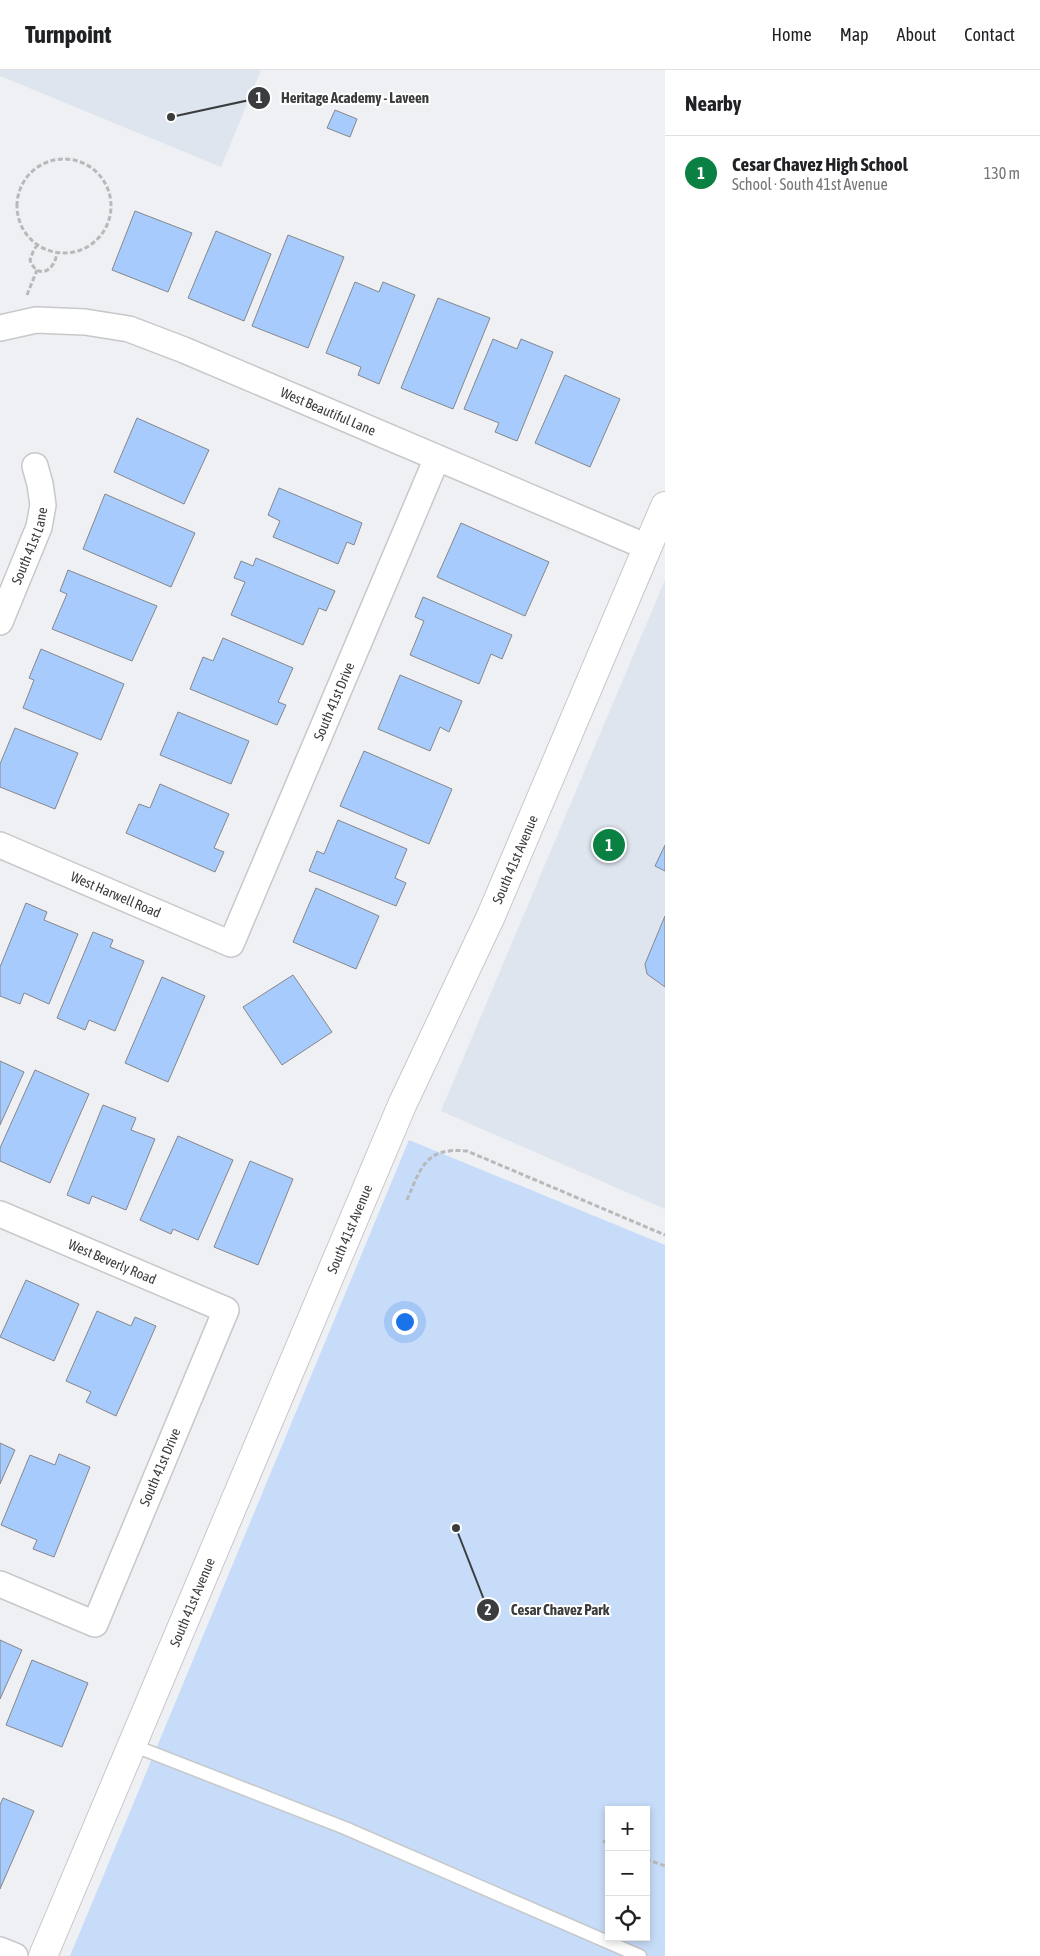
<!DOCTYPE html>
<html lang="en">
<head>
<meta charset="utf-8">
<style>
  :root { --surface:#fff; --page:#f2f2f2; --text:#202124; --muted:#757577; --line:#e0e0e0; --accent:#0b8043 }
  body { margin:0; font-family:"Asap Condensed",sans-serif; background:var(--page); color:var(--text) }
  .controls { position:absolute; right:15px; bottom:15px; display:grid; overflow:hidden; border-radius:0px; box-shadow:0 2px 8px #0003 }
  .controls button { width:45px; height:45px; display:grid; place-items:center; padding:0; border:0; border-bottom:1px solid var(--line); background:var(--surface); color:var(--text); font:25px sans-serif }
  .you { position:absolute; left:404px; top:1251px; width:18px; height:18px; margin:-12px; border:4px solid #fff; border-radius:50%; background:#1a73e8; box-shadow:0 0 0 8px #1a73e833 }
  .badge { display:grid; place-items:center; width:32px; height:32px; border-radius:50%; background:var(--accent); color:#fff; font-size:16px; font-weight:700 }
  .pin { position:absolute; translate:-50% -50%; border:2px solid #fff; box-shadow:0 1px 5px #0006 }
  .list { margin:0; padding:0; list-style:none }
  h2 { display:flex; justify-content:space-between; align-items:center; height:65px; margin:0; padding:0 20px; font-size:21px }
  h2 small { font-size:16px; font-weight:400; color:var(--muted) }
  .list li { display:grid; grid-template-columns:32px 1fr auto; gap:15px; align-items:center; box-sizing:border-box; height:75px; padding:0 20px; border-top:1px solid var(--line) }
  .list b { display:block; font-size:19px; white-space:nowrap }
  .list p { margin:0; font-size:16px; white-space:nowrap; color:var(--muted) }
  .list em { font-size:16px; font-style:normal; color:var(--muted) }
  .icon { flex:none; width:28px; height:28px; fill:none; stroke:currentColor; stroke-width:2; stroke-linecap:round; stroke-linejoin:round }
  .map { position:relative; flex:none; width:665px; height:1886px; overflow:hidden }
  header { display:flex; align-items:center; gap:30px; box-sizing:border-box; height:70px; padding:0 25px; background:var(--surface); border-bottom:1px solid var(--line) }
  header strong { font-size:24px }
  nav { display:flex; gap:28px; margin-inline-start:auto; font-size:18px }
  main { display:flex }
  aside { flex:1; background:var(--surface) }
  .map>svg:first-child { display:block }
  .built { fill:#dee5ee }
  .green { fill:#c7dcf9; fill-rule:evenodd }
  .building { fill:#a8cbfd; stroke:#85878a }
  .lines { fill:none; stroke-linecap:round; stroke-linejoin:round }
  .service-casing { stroke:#c6c8ca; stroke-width:15 }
  .minor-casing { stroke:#c6c8ca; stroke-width:28 }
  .tertiary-casing { stroke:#c6c8ca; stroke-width:30 }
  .path { stroke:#b7b9bb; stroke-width:3; stroke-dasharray:5 2.5; stroke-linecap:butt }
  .service { stroke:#fff; stroke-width:12 }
  .minor { stroke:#fff; stroke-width:25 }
  .tertiary { stroke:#fff; stroke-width:28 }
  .labels { text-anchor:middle; stroke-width:4; stroke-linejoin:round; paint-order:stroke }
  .street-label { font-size:14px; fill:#3b3c3d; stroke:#fff }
  .leader { fill:none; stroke:#3b3c3d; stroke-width:2 }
  .callout-dot { fill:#3b3c3d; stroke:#fff; stroke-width:2 }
  .mark-label { font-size:15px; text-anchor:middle; font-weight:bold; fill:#fff }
  .callout-label { font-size:15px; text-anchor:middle; font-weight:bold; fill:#3b3c3d; stroke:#fff; stroke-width:4; stroke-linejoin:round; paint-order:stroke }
</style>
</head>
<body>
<header>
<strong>Turnpoint</strong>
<nav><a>Home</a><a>Map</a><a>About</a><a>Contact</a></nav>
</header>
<main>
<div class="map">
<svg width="665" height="1886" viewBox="0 0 665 1886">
  <rect width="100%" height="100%" fill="#eef0f3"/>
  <!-- built -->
  <path class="built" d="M0,0H261L221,97L0,6Z
    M665,510V1139L441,1041Z"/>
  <!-- green -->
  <path class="green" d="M409,1070L665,1175V1886H70ZM609,1740H646V1867H609Z"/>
  <!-- building -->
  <path class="building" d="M335,40L357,49L350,67L327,58Z
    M135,141L192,163L168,222L112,200Z
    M216,161L271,184L244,251L188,228Z
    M288,165L344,187L308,278L252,256Z
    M355,212L379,222L383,212L415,225L379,314L358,305L361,297L326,283Z
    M438,228L490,248L453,339L401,318Z
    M493,269L517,279L521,269L553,282L517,371L495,362L499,353L464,339Z
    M565,305L620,329L590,397L535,373Z
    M137,348L209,380L184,434L114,402Z
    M279,418L362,453L354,475L347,472L338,494L273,467L280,451L268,445Z
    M105,424L195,463L171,517L83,479Z
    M461,453L549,492L525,546L437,507Z
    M256,488L335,521L326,541L319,538L303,575L231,545L245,512L234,508L241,491L253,496Z
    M68,500L157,536L132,591L52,559L67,524L60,521Z
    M423,527L512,565L502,589L491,584L479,614L410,585L424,551L415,547Z
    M223,568L293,598L278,632L286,635L277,655L190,619L203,587L213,591Z
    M41,579L124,614L101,670L23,638L34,610L29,608Z
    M400,605L462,631L449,662L440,657L430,681L378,659Z
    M178,642L249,671L231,714L160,685Z
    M15,658L78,683L55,739L0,717V694Z
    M364,681L452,719L429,774L340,736Z
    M160,714L229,744L214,778L224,782L215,802L126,763L139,734L150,738Z
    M338,750L407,779L395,808L406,813L396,836L309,801L317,781L324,784Z
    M665,775V801L655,796Z
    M316,818L379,846L356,899L293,872Z
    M26,833L47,842L44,850L78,864L49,934L24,923L20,934L0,926V897Z
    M665,846V917L647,904L645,894Z
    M93,862L113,870L110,877L144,891L115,961L89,950L85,960L57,948Z
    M293,905L332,962L282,995L243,937Z
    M162,907L205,926L168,1012L125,993Z
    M0,991L24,1002L0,1055Z
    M35,1000L89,1024L50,1113L0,1091V1078Z
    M103,1035L136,1048L131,1060L155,1069L126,1140L92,1126L89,1134L67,1125Z
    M178,1066L233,1090L198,1170L173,1159L171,1164L140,1150Z
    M250,1091L293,1109L258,1195L214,1177Z
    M26,1210L79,1234L54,1291L0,1267Z
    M97,1241L131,1256L135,1247L156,1256L116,1346L86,1332L91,1322L66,1311Z
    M0,1373L15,1380L0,1414Z
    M59,1384L90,1397L54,1487L33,1479L37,1470L1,1455L30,1385L55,1395Z
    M0,1570L22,1580L0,1629Z
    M32,1590L88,1613L62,1677L6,1655Z
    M3,1728L34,1741L0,1819V1735Z"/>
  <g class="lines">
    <!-- service casing -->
    <g class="service-casing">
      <path id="service" d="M132,1675L345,1758L640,1886"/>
    </g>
    <!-- minor casing -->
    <g class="minor-casing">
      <g id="minor">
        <path id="s1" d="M0,258L36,250L85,252L129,259L184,280L647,477"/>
        <path id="s2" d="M0,552L39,457L43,435L40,414L35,396"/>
        <path id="s3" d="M0,775L231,874L437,388"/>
        <path id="s4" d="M0,1144L226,1240L95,1554L0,1514"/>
        <path d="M0,1880L15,1886"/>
      </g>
    </g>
    <!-- tertiary casing -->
    <g class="tertiary-casing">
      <g id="tertiary">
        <path id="s5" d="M43,1886L402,1035L491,846L665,436"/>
      </g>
    </g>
    <!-- path -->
    <path class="path" d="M17 136a47 47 0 1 1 94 0a47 47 0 1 1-94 0Z
      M38,175L34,179L30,190C37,210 55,202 57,182
      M27,225L37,200
      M407,1130C421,1097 426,1077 467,1081L665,1165
      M603,1771L609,1773
      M646,1789L665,1796"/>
    <!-- service -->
    <use href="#service" class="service"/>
    <!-- minor -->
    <use href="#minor" class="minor"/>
    <!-- tertiary -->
    <use href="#tertiary" class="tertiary"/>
  </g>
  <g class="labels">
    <!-- street labels -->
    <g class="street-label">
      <text dy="5" stroke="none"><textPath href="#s1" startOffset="346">West Beautiful Lane</textPath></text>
      <text dy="5" stroke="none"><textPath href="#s2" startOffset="82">South 41st Lane</textPath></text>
      <text dy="5" stroke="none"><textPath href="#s3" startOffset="515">South 41st Drive</textPath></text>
      <text dy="5" stroke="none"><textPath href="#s5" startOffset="1194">South 41st Avenue</textPath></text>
      <text dy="5" stroke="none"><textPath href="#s3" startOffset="126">West Harwell Road</textPath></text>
      <text dy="5" stroke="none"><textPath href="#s5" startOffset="789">South 41st Avenue</textPath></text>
      <text dy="5" stroke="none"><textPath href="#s4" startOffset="122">West Beverly Road</textPath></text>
      <text transform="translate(160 1397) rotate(-67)" y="5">South 41st Drive</text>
      <text dy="5" stroke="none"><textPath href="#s5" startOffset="384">South 41st Avenue</textPath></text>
    </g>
  </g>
  <!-- callouts -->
  <path class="leader" d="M171 47L259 28M456 1458L488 1540"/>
  <g class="callout-dot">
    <circle cx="171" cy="47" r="5"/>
    <circle cx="456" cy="1458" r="5"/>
    <circle cx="259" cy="28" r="12"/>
    <circle cx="488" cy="1540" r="12"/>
  </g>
  <g class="mark-label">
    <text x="259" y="33">1</text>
    <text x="488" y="1545">2</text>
  </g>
  <g class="callout-label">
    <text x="355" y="33">Heritage Academy - Laveen</text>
    <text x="560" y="1545">Cesar Chavez Park</text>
  </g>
</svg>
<div class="controls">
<button>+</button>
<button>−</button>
<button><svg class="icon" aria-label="locate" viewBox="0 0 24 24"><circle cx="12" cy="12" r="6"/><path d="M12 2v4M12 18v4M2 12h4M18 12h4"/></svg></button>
</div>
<div class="you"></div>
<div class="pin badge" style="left:609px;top:775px">1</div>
</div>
<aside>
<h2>Nearby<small></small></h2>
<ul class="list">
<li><span class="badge">1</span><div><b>Cesar Chavez High School</b><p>School · South 41st Avenue</p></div><em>130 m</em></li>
</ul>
</aside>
</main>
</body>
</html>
